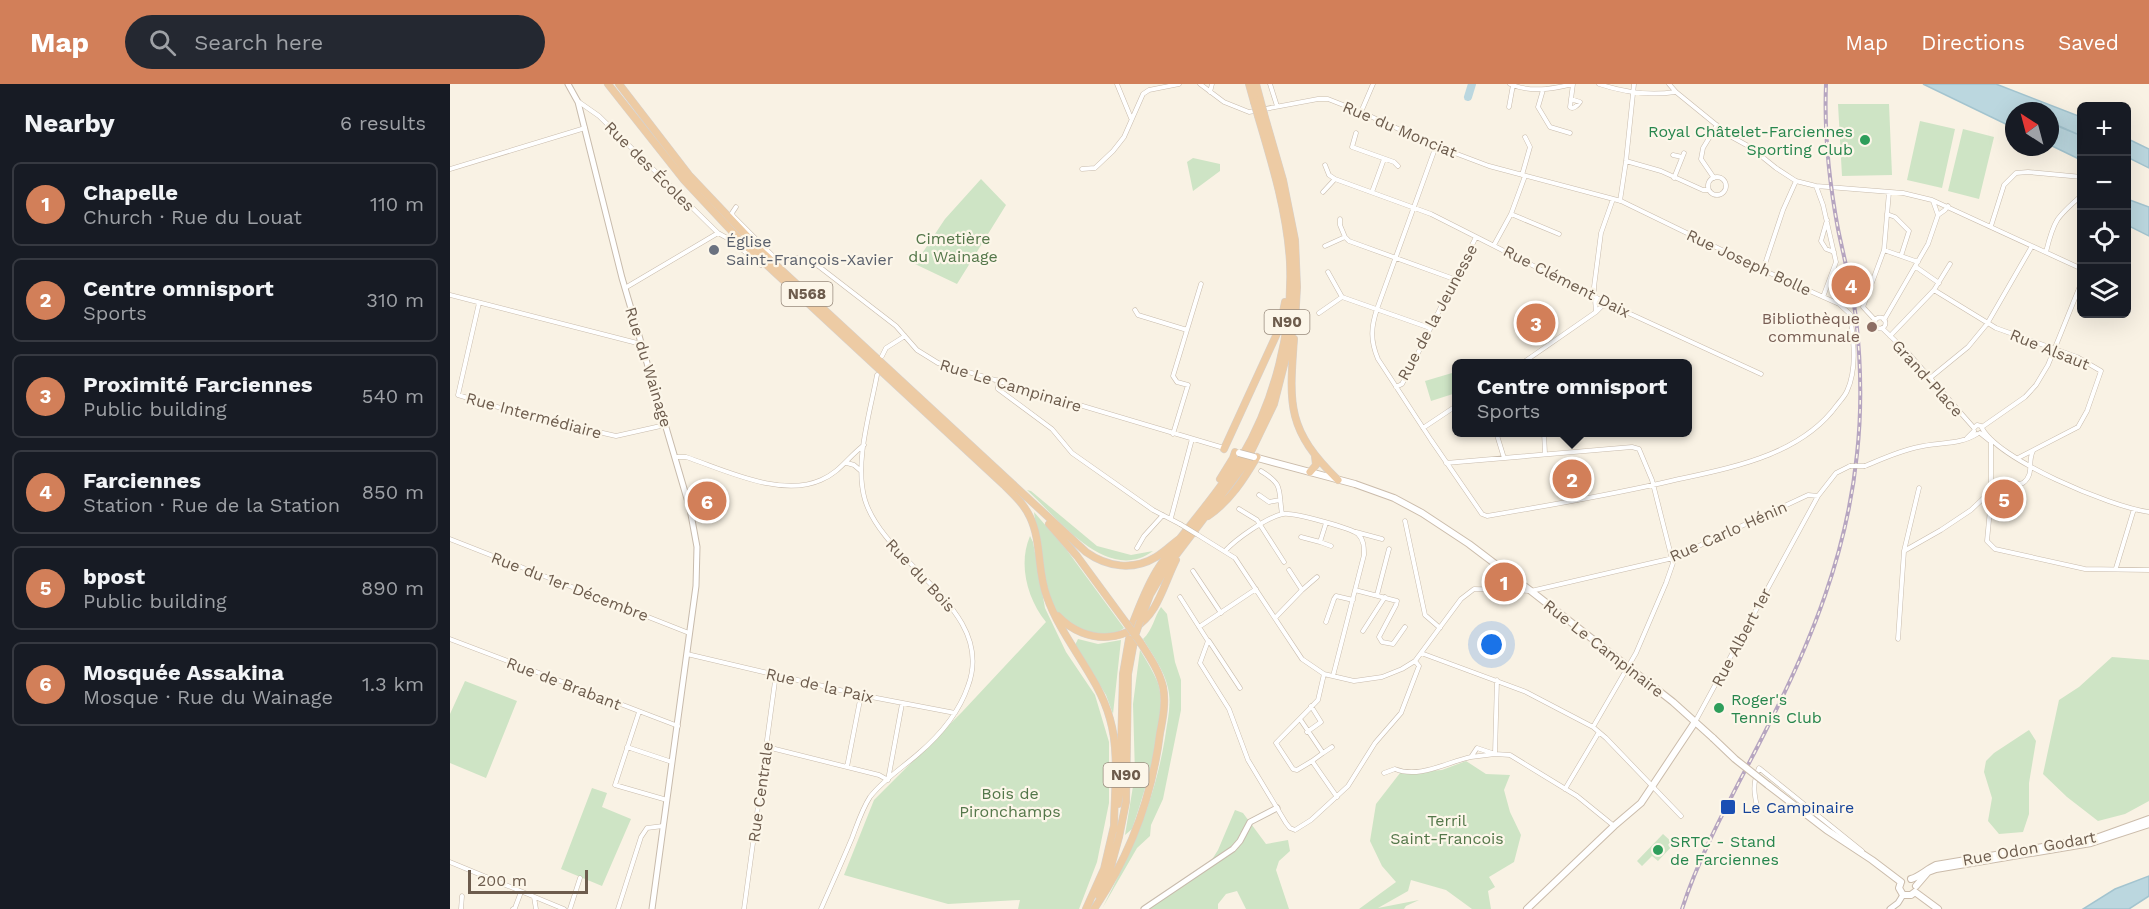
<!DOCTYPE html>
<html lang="en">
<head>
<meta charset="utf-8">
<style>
  :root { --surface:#171b24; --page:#242831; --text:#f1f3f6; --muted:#9ea1a6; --line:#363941; --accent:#d27f59 }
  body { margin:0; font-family:"Work Sans",sans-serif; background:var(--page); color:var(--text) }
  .controls { position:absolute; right:18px; top:18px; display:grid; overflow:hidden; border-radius:9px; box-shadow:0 6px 24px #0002 }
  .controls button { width:54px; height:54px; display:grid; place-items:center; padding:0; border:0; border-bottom:2px solid var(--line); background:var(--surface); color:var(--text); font:30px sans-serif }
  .compass { position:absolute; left:1555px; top:18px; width:54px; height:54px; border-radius:50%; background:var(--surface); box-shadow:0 6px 24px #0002; rotate:324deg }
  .scale { position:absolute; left:18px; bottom:15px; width:120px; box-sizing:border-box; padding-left:6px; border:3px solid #6d5c4d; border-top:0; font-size:16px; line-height:21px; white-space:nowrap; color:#6d5c4d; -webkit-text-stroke:4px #fcf6e9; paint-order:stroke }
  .you { position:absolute; left:1042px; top:561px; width:21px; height:21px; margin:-15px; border:4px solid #fff; border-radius:50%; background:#1a73e8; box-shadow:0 0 0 9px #1a73e833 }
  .badge { display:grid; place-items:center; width:39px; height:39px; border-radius:50%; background:var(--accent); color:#fff; font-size:20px; font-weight:700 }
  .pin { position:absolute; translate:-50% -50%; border:3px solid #fff; box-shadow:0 2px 6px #0006 }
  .popup { position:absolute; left:1002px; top:275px; width:240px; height:78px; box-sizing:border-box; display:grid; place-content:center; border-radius:9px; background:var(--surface); filter:drop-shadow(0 2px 4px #0005); font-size:20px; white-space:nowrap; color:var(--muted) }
  .popup b { font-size:22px; color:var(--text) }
  .popup::after { content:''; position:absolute; left:50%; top:100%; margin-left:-12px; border:12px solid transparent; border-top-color:var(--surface) }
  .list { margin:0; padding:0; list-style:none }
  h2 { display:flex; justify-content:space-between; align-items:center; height:78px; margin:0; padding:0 24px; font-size:26px }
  h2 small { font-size:20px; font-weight:400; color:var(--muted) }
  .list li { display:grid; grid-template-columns:39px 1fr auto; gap:18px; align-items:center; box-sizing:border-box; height:84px; margin:0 12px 12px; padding:0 12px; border:2px solid var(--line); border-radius:9px }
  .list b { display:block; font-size:22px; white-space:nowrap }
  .list p { margin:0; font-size:20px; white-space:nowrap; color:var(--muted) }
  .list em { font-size:20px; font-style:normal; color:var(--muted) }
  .icon { flex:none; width:33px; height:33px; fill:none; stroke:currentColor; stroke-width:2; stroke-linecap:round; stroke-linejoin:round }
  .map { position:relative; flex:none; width:1699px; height:825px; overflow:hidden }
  header { display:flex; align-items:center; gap:36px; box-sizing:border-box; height:84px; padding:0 30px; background:var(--accent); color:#fff }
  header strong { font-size:28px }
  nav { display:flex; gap:33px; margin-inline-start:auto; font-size:21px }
  .search { width:420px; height:54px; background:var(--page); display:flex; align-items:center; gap:15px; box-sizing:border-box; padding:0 21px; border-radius:33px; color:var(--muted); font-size:22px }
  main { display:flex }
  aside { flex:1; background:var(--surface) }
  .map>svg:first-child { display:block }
  .green { fill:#cee4c5 }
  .water { fill:#bbd7df; stroke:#a3c4cf; stroke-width:1.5 }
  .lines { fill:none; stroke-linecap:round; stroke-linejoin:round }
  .river { stroke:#bbd7df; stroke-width:8 }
  .minor-casing { stroke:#c8bbac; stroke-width:5 }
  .tertiary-casing { stroke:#c8bbac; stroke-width:7 }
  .secondary-casing { stroke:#cbbcab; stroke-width:8 }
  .trunk-casing { stroke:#d6d1cd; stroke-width:8 }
  .minor { stroke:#fff; stroke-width:4 }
  .tertiary { stroke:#fff; stroke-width:5 }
  .secondary { stroke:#fff; stroke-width:6 }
  .trunk { stroke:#edcba4; stroke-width:7 }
  .rail-casing { stroke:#b6a5c0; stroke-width:4 }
  .rail { stroke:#fcf6e9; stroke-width:1.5; stroke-dasharray:4.5; stroke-linecap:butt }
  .minor-bridge-casing { stroke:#c8bbac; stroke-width:5; stroke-linecap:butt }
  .secondary-bridge-casing { stroke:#cbbcab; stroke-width:8; stroke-linecap:butt }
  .trunk-bridge-casing { stroke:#d6d1cd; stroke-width:8; stroke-linecap:butt }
  .minor-bridge { stroke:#fff; stroke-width:4 }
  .secondary-bridge { stroke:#fff; stroke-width:6 }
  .trunk-bridge { stroke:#edcba4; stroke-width:7 }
  .leisure-dot { fill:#2e9e5b; stroke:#fcf6e9; stroke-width:2 }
  .worship-dot { fill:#6b7280; stroke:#fcf6e9; stroke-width:2 }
  .education-dot { fill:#8d6e63; stroke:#fcf6e9; stroke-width:2 }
  .transit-dot { fill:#1a4fb4; stroke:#fcf6e9; stroke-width:2 }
  .labels { text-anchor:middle; stroke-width:4.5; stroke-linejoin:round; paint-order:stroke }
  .shield { fill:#fcf6e9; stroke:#988a7c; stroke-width:1.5 }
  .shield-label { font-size:15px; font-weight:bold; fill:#6d5c4d }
  .street-label { font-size:16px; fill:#6d5c4d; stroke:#fcf6e9 }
  .leisure-label { font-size:16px; fill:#27864d; stroke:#fcf6e9; text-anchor:start }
  .park-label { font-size:16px; fill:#54774a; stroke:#fcf6e9 }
  .worship-label { font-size:16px; fill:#5b616d; stroke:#fcf6e9; text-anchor:start }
  .education-label { font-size:16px; fill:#785e54; stroke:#fcf6e9; text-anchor:end }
  .transit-label { font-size:16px; fill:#164399; stroke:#fcf6e9; text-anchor:start }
</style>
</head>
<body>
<header>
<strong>Map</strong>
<div class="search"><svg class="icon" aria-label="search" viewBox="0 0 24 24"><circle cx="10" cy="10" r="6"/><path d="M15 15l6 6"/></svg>Search here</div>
<nav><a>Map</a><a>Directions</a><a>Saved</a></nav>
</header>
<main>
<aside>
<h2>Nearby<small>6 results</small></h2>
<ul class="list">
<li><span class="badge">1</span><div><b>Chapelle</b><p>Church · Rue du Louat</p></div><em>110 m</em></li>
<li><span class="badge">2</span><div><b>Centre omnisport</b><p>Sports</p></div><em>310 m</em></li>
<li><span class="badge">3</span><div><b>Proximité Farciennes</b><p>Public building</p></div><em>540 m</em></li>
<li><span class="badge">4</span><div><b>Farciennes</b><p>Station · Rue de la Station</p></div><em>850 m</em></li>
<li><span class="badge">5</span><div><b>bpost</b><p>Public building</p></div><em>890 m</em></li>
<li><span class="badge">6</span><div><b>Mosquée Assakina</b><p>Mosque · Rue du Wainage</p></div><em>1.3 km</em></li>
</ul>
</aside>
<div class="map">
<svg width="1699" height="825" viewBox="0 0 1699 825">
  <rect width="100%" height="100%" fill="#f9f2e4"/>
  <!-- green -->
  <path class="green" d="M1388,20H1439L1442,91L1392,92Z
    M1470,37L1505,45L1492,104L1457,96Z
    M1513,45L1544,53L1529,115L1498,107Z
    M743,74L770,80V87L743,107L737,78Z
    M531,95L556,121L507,200L465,180L495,135Z
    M1002,289L1006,309L981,317L975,297Z
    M577,406L581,407L647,462L681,471L703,467C657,501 608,434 577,406Z
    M584,428L616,465L674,544C663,553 647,554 634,547C625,542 615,537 607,529C592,514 587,451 584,428Z
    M580,452L583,458L595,524L616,568L645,611L659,658V719L647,778L629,825H568L570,816L498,820L394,791L424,716L512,628L596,538C577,514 568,480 580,452Z
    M711,523L717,530L725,578L731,596V626L713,715L701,741L700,752L687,764L653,823C682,766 704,719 715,654C717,638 722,621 718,604C714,586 702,570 693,555C703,546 704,533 711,523Z
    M628,555L648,560L671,556L663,630L656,611L625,561Z
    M690,566C696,576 703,587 708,599C719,631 694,711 682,745L675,751L685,690L683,620Z
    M1662,573L1699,576V717L1675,730L1648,737L1617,713L1593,690L1609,616L1629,603Z
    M15,597L67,617L36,694L0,679V630Z
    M1579,646L1586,657L1579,699V730L1573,748L1549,750L1538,737L1542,714L1534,688L1536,677L1544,669Z
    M1016,677L1036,690L1060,691L1054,706L1060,728L1071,751L1064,778L1039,793L1045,803L1038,807L1041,825H1022L996,806L961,796L958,807L928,824L969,816L956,822L954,825H909L946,798L932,782L920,757L926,720L950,689L992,686Z
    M142,704L157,709L152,723L181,735L152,802L111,785Z
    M785,726L793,729L816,760L838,756L840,767L829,777L826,786L839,825H796L787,807L776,810L768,820V825H698L756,785L768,766Z
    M1213,750L1224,760L1208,777L1202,772L1192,782L1187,777Z"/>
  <!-- water -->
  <path class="water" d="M1473,0H1546L1631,33V76L1600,61V39L1627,50L1600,38V27H1564V44Z
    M1676,54L1699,65V84L1677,73Z
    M1677,115L1699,123V152L1677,141Z
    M1699,792V812L1679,825H1633L1665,805Z"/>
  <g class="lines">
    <!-- river -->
    <path class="river" d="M1018,13L1022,0"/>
    <!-- minor casing -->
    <g class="minor-casing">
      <path id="minor" d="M667,0L681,34
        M750,0L774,18L799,28L868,15H878L911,28L986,62L1039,82L1171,117L1313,186L1389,220L1400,230C1403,254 1408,283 1397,307C1395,312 1390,317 1387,321C1348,375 1272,385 1212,399C1154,412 1096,422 1037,432L1032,430L981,356L928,275C920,256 921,243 927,225L986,62
        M820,0L827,22
        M1060,0C1081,9 1102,5 1123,0
        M1149,0C1173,8 1199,12 1225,8
        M1219,0L1226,8L1280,52L1300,63L1326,84L1346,97L1366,102L1453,109L1482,116L1632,185
        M1093,6L1088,23L1100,43L1120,49
        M760,8L762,0
        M1121,15L1130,18C1128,21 1123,26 1120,23L1123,0
        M129,18L149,32L268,149L279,155L311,181
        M1059,23L1063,1
        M911,28L923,0
        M906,49L902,63L944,78L948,82
        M1223,71L1232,73
        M1176,77L1211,87L1253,106H1259
        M0,85L135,44
        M632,85L645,84L663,67L674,53L693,10L699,6L729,0
        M1072,91L1080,63L1075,53
        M1258 102a9 9 0 1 1 18 0a9 9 0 1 1-18 0Z
        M1224,94L1234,69
        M1264,94L1251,75L1253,64L1267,41
        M885,95L981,130L1161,221L1311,290
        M1366,102L1373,121L1386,178L1373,213
        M873,108L885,95L879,91L875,81
        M922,108L934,75
        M1170,117L1176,77L1184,0
        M1483,117L1488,131
        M286,123L282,129L283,132L322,171L330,174H350L367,181L446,242L467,266L488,279L774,364
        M1061,130L1109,150
        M1437,130L1445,133L1459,147L1451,172
        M1488,131L1495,126L1498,122
        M1377,136L1371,157L1376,165L1384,168
        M1541,142L1554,101L1566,89L1578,88L1632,93
        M895,153L899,157L1004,195
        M1044,161L1061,130L1075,92
        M875,162L895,153L890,141V135
        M1434,166L1468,178
        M1596,168C1604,135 1607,133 1632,111
        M1466,183L1489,199
        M1313,186L1333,126L1346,97
        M175,204L268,149
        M1484,206L1546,244L1627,273L1651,287L1637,327L1628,343L1568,374
        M0,211L191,260
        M892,213L980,244
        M29,219L8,311L74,331L166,352L215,341
        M685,226L688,231L737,246
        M1146,228L1152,222L1160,221
        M869,229L892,213L878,188
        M1424.5 239a5.5 5.5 0 1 1 11 0a5.5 5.5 0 1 1-11 0Z
        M1425,236L1413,223L1434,166L1439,108
        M1434,236L1478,160L1488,131
        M1432,244L1459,270L1524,344
        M1440,252L1484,206L1500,180
        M432,272L436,264L455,252
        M1071,280L1146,228L1144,203L1151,149L1163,115
        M1480,294L1518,263L1537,240L1582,162
        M547,296L548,305L602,345L622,369L703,426L730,440
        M946,303L952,300L959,287L1026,153
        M1532,343L1575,313L1586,301L1598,281L1632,197
        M973,344L1006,322
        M1524,344L1527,341L1531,342C1545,375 1661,423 1699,428
        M1046,348L1054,374
        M1094,348L1095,370
        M1530,349L1540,357
        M723,350L738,301L727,298L723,292L751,200
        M1517,354L1524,347
        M1541,357V415L1537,457L1545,465L1635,485L1699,486
        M225,373H236C275,386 331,414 371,396C390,388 398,373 414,361
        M397,379L404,381L411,387
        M996,379L1182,363L1189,365L1202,396L1223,479L1216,499L1186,569L1143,643
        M1415,382C1432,375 1449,367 1468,363C1487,358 1510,361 1527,350
        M811,387C834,401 828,405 832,430
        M809,411L819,418L830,416
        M789,425L807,436L834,478
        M721,434L742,355
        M955,437L975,531L990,544
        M906,448L932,455
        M748,451L785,474L852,575L874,590L904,597L932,593L952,585L965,577L1011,515L1024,505L1081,507L1223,474L1358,411L1368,412
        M851,453L870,458L876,439
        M0,455L239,549
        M870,458L881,462
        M687,464L694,452L713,431
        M775,467C786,455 817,433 833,430C842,428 901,444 908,450C914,456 914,463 914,471L883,592
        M1454,467L1491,446L1521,426L1540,408L1573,399C1585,390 1577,378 1583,367
        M1666,484L1684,425
        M743,487L771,529
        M852,506L867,493
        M905,506L947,517L946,521L929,553L932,558L943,560L955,543
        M927,511L939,465
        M730,513L758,557L750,579L779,625L798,676L836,739L840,744L845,746L861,736L898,702L925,659L951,629L969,582L965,577
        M825,534L852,506L839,486
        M876,538L884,515L886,512L903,516
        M749,543L806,505
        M913,547L935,513
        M0,555L228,642
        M1448,555L1454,467L1469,404
        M759,557L790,604
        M971,569L1076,608L1143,643L1156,654L1231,732
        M237,570L411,611L505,629
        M874,590L868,616L826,659L843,685L847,686L862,677L887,713
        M1047,596L1045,670L1060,671L1127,712L1164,742
        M189,628L165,701L217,716
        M850,635L873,669L862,677
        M1245,638L1368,412L1386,389L1400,382
        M857,648L871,638L861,622
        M177,663L222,678
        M317,663L429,691L438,696L452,620
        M1027,664L1045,670L1021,673Z
        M873,669L882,663
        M397,683L411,611
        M934,689L945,685C969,695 997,678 1021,673
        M1115,705L1149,648
        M1308,727C1304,710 1302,700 1309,684L1412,767
        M0,778L114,825
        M84,813L86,825
        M11,825L12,812
        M63,825L65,824L71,808
        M120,825L130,794
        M168,825L191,753L197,744L213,742
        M294,825L326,590
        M371,825C381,802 392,778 402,754C407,741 412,725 420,713C433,696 452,684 468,670C489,652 509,629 518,602C547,525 435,481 415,416C404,379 420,329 427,291"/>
    </g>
    <!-- tertiary casing -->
    <g class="tertiary-casing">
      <path id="tertiary" d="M118,0L128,18L172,194L240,425L247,463L246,502L202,825
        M694,825L783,765L790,757L800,738L827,724
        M1440,825L1448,819L1453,811"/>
    </g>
    <!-- secondary casing -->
    <g class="secondary-casing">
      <path id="secondary" d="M804,373L905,400L944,414L972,429L1019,460L1081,507L1223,618L1263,654
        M1318,701L1378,747L1422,776L1451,798
        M1461,795C1469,793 1477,785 1486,781L1646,754L1699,735
        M1451,798L1449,804L1453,811H1461L1465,808
        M1466,802L1478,788L1486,785L1641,759L1699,740
        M1465,808L1488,825
        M1077,825L1164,742L1191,719L1245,638"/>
    </g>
    <!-- trunk casing -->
    <g class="trunk-casing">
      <path id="trunk" d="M158,0L234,96L291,157L554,401C564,411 574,420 580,433C592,458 587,488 597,513C612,556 648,591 660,635C670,669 664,710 664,745
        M169,0L239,91L312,168L636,468C657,483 683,487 706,473C716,467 723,459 732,453
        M799,0L804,18
        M806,0L810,15
        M844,255C839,322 837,346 888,396
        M774,365L830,243L835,218
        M860,388L866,381L865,372
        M770,395L783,374L785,368
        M758,432C780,417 794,395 807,373
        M599,440L627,472L677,540
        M608,532C636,562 682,560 704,524C713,509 718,492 726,476
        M690,537L700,511L714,487L795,380L824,320L845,238L847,203L845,156L833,96L814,30
        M682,541C690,521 697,501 709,483C728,455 752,428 772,400C779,392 786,383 791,374C825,317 843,245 840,178C837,128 822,79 808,32
        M668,720L670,703L673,590L679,555
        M649,812L660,786L669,753L676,718L678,590L685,552
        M636,825L654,785L664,742
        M644,825C680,772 702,713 710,649C713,634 716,618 713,603C709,586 699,572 690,558"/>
    </g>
    <!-- minor -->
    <use href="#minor" class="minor"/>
    <!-- tertiary -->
    <use href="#tertiary" class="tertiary"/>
    <!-- secondary -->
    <use href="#secondary" class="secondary"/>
    <!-- trunk -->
    <use href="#trunk" class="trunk"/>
    <!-- rail casing -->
    <g class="rail-casing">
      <path id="rail" d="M1232,825C1253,761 1287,704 1317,644C1362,556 1397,469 1407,370C1412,325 1411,279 1406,234C1402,204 1394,174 1388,145C1379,97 1374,49 1376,0"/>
    </g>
    <!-- rail -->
    <use href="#rail" class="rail"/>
    <!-- minor-bridge casing -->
    <g class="minor-bridge-casing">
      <path id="minor-bridge" d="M1400,382H1415
        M730,440L748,451"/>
    </g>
    <!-- secondary-bridge casing -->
    <g class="secondary-bridge-casing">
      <path id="secondary-bridge" d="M789,369L804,373
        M1263,654L1285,675L1318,701"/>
    </g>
    <!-- trunk-bridge casing -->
    <g class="trunk-bridge-casing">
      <path id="trunk-bridge" d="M810,15L814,30
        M804,18L808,32
        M677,540L690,558
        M685,552L690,537"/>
    </g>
    <!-- minor-bridge -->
    <use href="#minor-bridge" class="minor-bridge"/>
    <!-- secondary-bridge -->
    <use href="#secondary-bridge" class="secondary-bridge"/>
    <!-- trunk-bridge -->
    <use href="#trunk-bridge" class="trunk-bridge"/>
  </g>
  <!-- markers -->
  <g class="leisure-dot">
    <circle cx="1415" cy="56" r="6"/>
    <circle cx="1269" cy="624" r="6"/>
    <circle cx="1208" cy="766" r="6"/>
  </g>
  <circle class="worship-dot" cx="264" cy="166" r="6"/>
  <circle class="education-dot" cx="1422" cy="243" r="6"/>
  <rect class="transit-dot" x="1270" y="715" width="16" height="16" rx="3"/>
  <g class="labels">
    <!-- shield labels -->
    <g class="shield">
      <rect x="331.5" y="198" width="51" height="24" rx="4.5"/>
      <rect x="814.5" y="226" width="45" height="24" rx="4.5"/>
      <rect x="653.5" y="679" width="45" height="24" rx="4.5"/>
    </g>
    <g class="shield-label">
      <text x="357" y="215">N568</text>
      <text x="837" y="243">N90</text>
      <text x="676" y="696">N90</text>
    </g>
    <!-- street labels -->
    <g class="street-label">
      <text transform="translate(950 45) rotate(23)" y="6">Rue du Monciat</text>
      <text transform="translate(200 82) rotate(45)" y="6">Rue des Écoles</text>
      <text transform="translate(1299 178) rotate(25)" y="6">Rue Joseph Bolle</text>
      <text transform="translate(1117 197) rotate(27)" y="6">Rue Clément Daix</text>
      <text transform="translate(987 228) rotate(-62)" y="6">Rue de la Jeunesse</text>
      <text transform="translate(1600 265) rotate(22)" y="6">Rue Alsaut</text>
      <text transform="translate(199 283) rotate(73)" y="6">Rue du Wainage</text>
      <text transform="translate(1478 294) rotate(48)" y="6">Grand-Place</text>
      <text transform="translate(561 301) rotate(17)" y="6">Rue Le Campinaire</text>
      <text transform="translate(84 331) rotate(15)" y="6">Rue Intermédiaire</text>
      <text transform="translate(1278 447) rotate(-24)" y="6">Rue Carlo Hénin</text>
      <text transform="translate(471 491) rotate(47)" y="6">Rue du Bois</text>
      <text transform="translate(120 502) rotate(21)" y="6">Rue du 1er Décembre</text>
      <text transform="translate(1291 553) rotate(-62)" y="6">Rue Albert 1er</text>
      <text transform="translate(1154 564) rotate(38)" y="6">Rue Le Campinaire</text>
      <text transform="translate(114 599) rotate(21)" y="6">Rue de Brabant</text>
      <text transform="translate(370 601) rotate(13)" y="6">Rue de la Paix</text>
      <text transform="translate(310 708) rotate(-82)" y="6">Rue Centrale</text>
      <text transform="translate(1579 764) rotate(-10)" y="6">Rue Odon Godart</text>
    </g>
    <!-- leisure labels -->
    <g class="leisure-label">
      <text x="1403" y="53" text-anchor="end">Royal Châtelet-Farciennes<tspan x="1403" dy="18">Sporting Club</tspan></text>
      <text x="1281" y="621">Roger's<tspan x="1281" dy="18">Tennis Club</tspan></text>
      <text x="1220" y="763">SRTC - Stand<tspan x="1220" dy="18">de Farciennes</tspan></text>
    </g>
    <!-- park labels -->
    <g class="park-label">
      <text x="503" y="160">Cimetière<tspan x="503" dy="18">du Wainage</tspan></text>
      <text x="560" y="715">Bois de<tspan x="560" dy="18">Pironchamps</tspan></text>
      <text x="997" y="742">Terril<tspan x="997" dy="18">Saint-Francois</tspan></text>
    </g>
    <!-- worship labels -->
    <g class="worship-label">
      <text x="276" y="163">Église<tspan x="276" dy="18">Saint-François-Xavier</tspan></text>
    </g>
    <!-- education labels -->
    <g class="education-label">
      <text x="1410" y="240">Bibliothèque<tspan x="1410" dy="18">communale</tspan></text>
    </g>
    <!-- transit labels -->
    <g class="transit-label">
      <text x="1292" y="729">Le Campinaire</text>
    </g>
  </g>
</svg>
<div class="controls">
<button>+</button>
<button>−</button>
<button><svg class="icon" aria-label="locate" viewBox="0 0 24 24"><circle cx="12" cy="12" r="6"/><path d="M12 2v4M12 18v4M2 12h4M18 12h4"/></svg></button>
<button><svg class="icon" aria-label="layers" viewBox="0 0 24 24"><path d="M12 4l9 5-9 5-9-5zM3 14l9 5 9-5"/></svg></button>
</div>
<svg class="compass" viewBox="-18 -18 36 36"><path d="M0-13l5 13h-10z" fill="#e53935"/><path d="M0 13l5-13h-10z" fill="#9ea1a6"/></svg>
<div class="scale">200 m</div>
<div class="you"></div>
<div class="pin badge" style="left:1054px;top:498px">1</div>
<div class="pin badge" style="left:1122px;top:395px">2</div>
<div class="popup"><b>Centre omnisport</b>Sports</div>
<div class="pin badge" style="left:1086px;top:239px">3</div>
<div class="pin badge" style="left:1401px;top:201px">4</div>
<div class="pin badge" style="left:1554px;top:415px">5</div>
<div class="pin badge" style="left:257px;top:417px">6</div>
</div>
</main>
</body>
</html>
